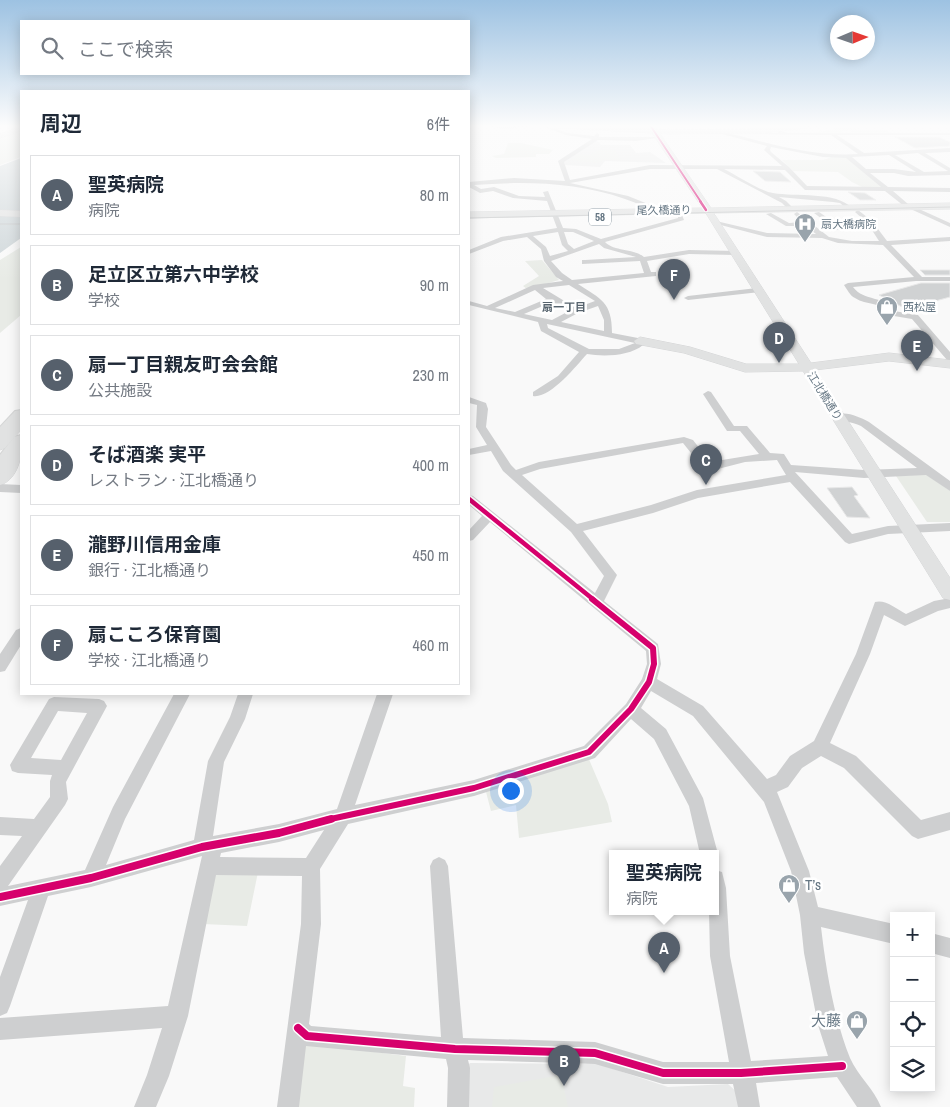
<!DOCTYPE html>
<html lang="ja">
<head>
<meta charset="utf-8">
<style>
  :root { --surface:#fff; --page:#f6f6f7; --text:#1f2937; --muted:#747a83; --line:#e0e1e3; --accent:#56606c }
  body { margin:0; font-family:"Archivo Narrow","Noto Sans JP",sans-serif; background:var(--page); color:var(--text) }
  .controls { position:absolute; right:15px; bottom:15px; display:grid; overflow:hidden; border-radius:0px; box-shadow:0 2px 12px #0003 }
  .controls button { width:45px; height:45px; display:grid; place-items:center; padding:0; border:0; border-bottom:1px solid var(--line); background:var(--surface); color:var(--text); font:25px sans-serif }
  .compass { position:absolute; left:830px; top:15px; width:45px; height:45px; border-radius:50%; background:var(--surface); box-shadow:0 2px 12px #0003; rotate:88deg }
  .you { position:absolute; left:510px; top:790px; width:18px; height:18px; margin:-12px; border:4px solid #fff; border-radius:50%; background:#1a73e8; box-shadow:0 0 0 8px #1a73e833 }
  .badge { display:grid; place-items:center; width:32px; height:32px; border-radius:50%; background:var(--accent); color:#fff; font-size:16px; font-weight:700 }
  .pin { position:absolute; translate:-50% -41px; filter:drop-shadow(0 1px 2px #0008) }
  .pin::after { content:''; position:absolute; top:26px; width:18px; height:15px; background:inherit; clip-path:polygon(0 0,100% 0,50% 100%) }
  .popup { position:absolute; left:609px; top:850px; width:110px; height:65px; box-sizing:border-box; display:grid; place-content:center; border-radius:0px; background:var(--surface); filter:drop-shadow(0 1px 4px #0005); font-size:16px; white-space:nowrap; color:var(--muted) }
  .popup b { font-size:19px; color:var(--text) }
  .popup::after { content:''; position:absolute; left:50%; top:100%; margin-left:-10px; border:10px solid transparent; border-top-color:var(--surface) }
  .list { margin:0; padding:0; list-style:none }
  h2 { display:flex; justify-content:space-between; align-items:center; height:65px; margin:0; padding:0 20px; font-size:21px }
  h2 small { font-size:16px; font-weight:400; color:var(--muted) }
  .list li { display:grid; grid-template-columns:32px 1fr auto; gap:15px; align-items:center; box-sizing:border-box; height:80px; margin:0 10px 10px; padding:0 10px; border:1px solid var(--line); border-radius:0px }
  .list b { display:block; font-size:19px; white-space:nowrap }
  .list p { margin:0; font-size:16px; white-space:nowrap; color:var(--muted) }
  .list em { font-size:16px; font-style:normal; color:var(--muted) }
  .icon { flex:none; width:28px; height:28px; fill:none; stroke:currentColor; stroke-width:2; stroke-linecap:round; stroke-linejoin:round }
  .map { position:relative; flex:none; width:950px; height:1107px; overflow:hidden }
  .search { position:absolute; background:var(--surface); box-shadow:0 2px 12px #0003; left:20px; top:20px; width:450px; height:55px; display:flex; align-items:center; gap:12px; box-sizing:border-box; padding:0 18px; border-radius:0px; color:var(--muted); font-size:19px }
  .panel { position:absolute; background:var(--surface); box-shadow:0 2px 12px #0003; left:20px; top:90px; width:450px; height:605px; border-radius:0px }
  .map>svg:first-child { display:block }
  .built { fill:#e8e9e9 }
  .green { fill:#e8ebe6 }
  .water { fill:#ced6d9 }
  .building { fill:#d0d2d3; stroke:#e8e8e8 }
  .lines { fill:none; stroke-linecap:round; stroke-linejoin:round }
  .secondary-casing { stroke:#d5d6d7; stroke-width:1 }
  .primary-casing { stroke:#d5d6d7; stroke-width:1 }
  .highway-casing { stroke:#d5d6d6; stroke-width:2 }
  .street { fill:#cecfd0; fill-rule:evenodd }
  .secondary { fill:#e1e2e2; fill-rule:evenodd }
  .primary { fill:#e1e2e2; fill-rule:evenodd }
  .highway { fill:#e1e2e2; fill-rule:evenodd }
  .tram { stroke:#c3c5c6; stroke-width:1 }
  .cycleway-far4-casing { stroke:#fff; stroke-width:3 }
  .cycleway-far3-casing { stroke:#fff; stroke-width:4.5 }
  .cycleway-far2-casing { stroke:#fff; stroke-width:8 }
  .cycleway-far1-casing { stroke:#fff; stroke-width:9 }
  .cycleway-casing { stroke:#fff; stroke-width:11 }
  .cycleway-far4 { stroke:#d6006c; stroke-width:2 }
  .cycleway-far3 { stroke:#d6006c; stroke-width:2.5 }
  .cycleway-far2 { stroke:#d6006c; stroke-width:4.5 }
  .cycleway-far1 { stroke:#d6006c; stroke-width:6 }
  .cycleway { stroke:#d6006c; stroke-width:8 }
  .labels { text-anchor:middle; stroke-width:5; stroke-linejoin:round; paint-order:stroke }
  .far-street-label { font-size:11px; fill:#657683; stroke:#fff }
  .shield { fill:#fff; stroke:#939fa8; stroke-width:1 }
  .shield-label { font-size:11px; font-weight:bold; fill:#657683 }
  .far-poi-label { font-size:11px; fill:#657683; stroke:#fff; text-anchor:start }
  .far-neighbourhood-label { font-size:11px; font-weight:bold; fill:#57646e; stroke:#fff }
  .near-poi-label { font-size:15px; fill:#657683; stroke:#fff; text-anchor:start }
</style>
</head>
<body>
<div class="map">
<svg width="950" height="1107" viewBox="0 0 950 1107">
  <rect width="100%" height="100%" fill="#f9f9f9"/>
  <!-- built -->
  <path class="built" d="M595,141L599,142L601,145H630L636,153L650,152L666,163L605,161L600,167L565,165L564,162Z
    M470,1063L598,1064L668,1087L728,1084L739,1094L742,1107H464L465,1068Z"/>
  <!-- green -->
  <path class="green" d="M840,126L860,130H885L892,133H853L849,130L841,131L843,133H818L815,132L833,130V127Z
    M21,128V157L0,165V136Z
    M508,143H521L553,150L549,154H536V157L496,158L492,156L504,154Z
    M599,149L615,150L621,160H605L596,163L570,160L579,154L590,155Z
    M832,157L847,158L883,188H864L852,182L838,172L793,171L782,160H823Z
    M21,247V315L0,333V260Z
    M542,260L559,280L527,289L523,286L539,276L525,261Z
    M927,474L950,491V522H927L896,476Z
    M588,757L608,804L612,822L519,838L516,805L491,811L486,792Z
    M216,872H258L247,926L203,924Z
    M305,1043L406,1056L403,1086L415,1088L414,1107H297Z
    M561,1075L568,1107H492L494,1087Z"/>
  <!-- water -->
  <path class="water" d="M21,158V238L0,253V166Z"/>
  <!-- building -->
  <path class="building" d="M895,137H939L950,142V146L915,148Z
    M753,171L780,172L791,182L765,181Z
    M848,192L865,193L876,200H860Z
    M920,270H950V275H925Z
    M921,283H950V297L906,309L879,295Z
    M852,487L858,495L854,496L870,518L847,517L827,488Z"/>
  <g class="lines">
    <!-- secondary casing -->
    <g class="secondary-casing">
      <path id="secondary" d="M541,125H587L668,130L764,129L832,125L764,133L668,134L544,127Z
        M21,127V131L0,138V134Z
        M711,212L715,215L811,363L889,353L950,360V368L889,361L815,370L950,578V600L943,598L803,371L745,372L684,353L636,344L634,341L640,337L690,347L746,364H799L707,215Z
        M21,417V430L5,448L0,450V436L16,418Z
        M21,447C22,461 15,481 0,485V469L16,449Z"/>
    </g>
    <!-- primary casing -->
    <g class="primary-casing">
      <path id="primary" d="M647,125H654L711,208L950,203V209L714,213V217L711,218L705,213L469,218V212L702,208Z
        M0,210L21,211V217L0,216Z"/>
    </g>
    <!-- highway casing -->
    <g class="highway-casing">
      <path id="highway" d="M21,410V426L7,443L0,445V427L15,411Z
        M21,435C22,451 17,470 0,474V455L14,437Z"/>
    </g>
    <!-- street -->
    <path class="street" d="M479,125L505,127L542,125L505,129Z
      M544,125L568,133L594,136L597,133L599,134V137H663L636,141L598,140L564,162L570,180L650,165L782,166L764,150L767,146L718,133L720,131C765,142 811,157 858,154L831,135L744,134L779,133L774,131L776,129L788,133H950V135H837L864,153L950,148V152L925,153L950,168V175L908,176L894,173H870L888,187L950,188V192L893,191L908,204L950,223V227L904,206L885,191L805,190L785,170L724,169C736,175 762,192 773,193C796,197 836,191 852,208L847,209L840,203L833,202L779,197L786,201L794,209L789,210L782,203L717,169H650L570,183L628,196L663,210L661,213C649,209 637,203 625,199C577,182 524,181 474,185L481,189L494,187L519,196L545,197L543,192L548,191L563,228L576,229L601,239L678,218V215H682L684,220L605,242C615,252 633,248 644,257L689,250L736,251L739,253L736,255L689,254L647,261L651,272H656V276L578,284C601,299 612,302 612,333L643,339V345C630,356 604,357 587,354C576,366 550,399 533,396V392L558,376L579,352L541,331L538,322L469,305V301L487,306L533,285L563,281L556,277L544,261L541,249L527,237L503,241L469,254V250L501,237L557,228L547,201L513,198L493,191L480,193L469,187V182L514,178L565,181L558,161L592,139L566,135L544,127ZM771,147L823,157L846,158L881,187L807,186L789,167L771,152L770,150ZM918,153L948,171H949L924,172L895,155ZM889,155L916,172L894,169H866L852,157ZM558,232L562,245L568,251L550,256L546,247L533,236ZM564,232H573L594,241L574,249L568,244ZM599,244L604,248L636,257L585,260H582V264L640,261L644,273L572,280L562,273L551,261ZM569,285L595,301L576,308L543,288ZM535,290L546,299L515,312L495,308ZM552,302L569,311L552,320L524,314ZM598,306L604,320V331L561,322L578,313ZM547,324L635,343L619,349H589L548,328Z
      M858,210L872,221L887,241L950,237V241L891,245L922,277H950V281H916L853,287C864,302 885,295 894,311L918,315L950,352V361L947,360L912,319L888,315C880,300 867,306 855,298C850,296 847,289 844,285L848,283L914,277L883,245L838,243L822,238L767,237L713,223L716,221L767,233L816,234L806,226H786L766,214L771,213L789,223L802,222L794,214L797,212L829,237L852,241H879L868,224L837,225L840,228L837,230L814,213L819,212L832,221L864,220L855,212Z
      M757,288L761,290L760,292L688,300L684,298L688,296Z
      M708,391L711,392L734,426H747L770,453L784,454L791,465L864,470L917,468L861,426C852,421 839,422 833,417C843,409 859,417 869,422L950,481V491L926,475L864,478L795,472L852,534L888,526L950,523V531L888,534L849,544L845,542L790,482L698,498L653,513L583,531L617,575L604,601L658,644L661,664L657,679L703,706L767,779L776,775L790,756L814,741L856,654L875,602C885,599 897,609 906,614L934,601L950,598V608L938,611L905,626L884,615L870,654L830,743L856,756L921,820L950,812V830L918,839L912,836L844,768L821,756L802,768L788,787L777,792L809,871L818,907L894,924V944L821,927C826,970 834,1018 850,1058C858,1076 874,1089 881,1107H857L837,1077L756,1083L760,1107H738L733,1084H663L595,1064L468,1060L470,1068L469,1107H447L448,1068L446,1059L306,1046L299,1107H277L301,924L302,876L216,875L188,1016L169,1076L156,1107H134L147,1075L162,1028L0,1040V1018L168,1006L202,856L91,887L48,896L10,1006L7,1013L0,1016V977L28,900L0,906V866L22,836L0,835V817L34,819L50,797V781L52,775L18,773L12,771L10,765L49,699L54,697L99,699L104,701L107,706L66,782L68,799L65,805L8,886L85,870L113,807L174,694H190L125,819L106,865L194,840L208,761L230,717L238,694H253L245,719L224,762L213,836L279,824L337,809L377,694H393L355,805L474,780L584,746L626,704L642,679L647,664L646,651L490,522L473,540L469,541V530L482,516L469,505V495L473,496L595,593L604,576L571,532L503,471L491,451L469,455V449L487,445L476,427L477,405L469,403V397L486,403L488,409L486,427L511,465L516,470L539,462L684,437L693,440L710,462L759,454L740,431H727L703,394ZM683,443L703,468L707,469L714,470L745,462L777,460L786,475L697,490L651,505L577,524L522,475L540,469ZM651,691L693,716L764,802L791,871L800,915L804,953L818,1025L828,1056L751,1061L730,956L726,888L722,872L715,870V912H709L710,956L729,1062H663L595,1042L463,1038L448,866L445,860L439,857L433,860L430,866L441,1037L311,1026L309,1024L321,924L320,869L348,824L474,796L589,760L595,758L631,719L654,739L689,806L700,854H715V860L718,854L703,798L666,729L641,708ZM58,711L87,713L61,760L31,758ZM324,830L306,858L220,857L221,853L279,842Z
      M0,484L21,485V493L0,492Z
      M21,628V645L5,671L0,672V654L16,630Z
      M931,933L950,938V958L931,953Z"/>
    <!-- secondary -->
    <use href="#secondary" class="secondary"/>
    <!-- primary -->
    <use href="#primary" class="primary"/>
    <!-- highway -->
    <use href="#highway" class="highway"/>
    <!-- tram -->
    <path class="tram" d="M469,218L950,207
      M0,224H21"/>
    <!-- cycleway-far4 casing -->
    <g class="cycleway-far4-casing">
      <path id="cycleway-far4" d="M650,125L701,202"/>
    </g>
    <!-- cycleway-far3 casing -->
    <g class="cycleway-far3-casing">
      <path id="cycleway-far3" d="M700,201L706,210"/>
    </g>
    <!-- cycleway-far2 casing -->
    <g class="cycleway-far2-casing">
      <path id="cycleway-far2" d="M469,499L594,600"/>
    </g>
    <!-- cycleway-far1 casing -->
    <g class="cycleway-far1-casing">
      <path id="cycleway-far1" d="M326,820L474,788L589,752L631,709L649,682L654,664L653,648L592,599"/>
    </g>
    <!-- cycleway casing -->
    <g class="cycleway-casing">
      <path id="cycleway" d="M0,897L91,878L202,847L279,833L331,819
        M298,1028L307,1036L455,1049L595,1053L663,1073H741L842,1066"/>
    </g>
    <!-- cycleway-far4 -->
    <use href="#cycleway-far4" class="cycleway-far4"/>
    <!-- cycleway-far3 -->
    <use href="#cycleway-far3" class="cycleway-far3"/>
    <!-- cycleway-far2 -->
    <use href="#cycleway-far2" class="cycleway-far2"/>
    <!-- cycleway-far1 -->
    <use href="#cycleway-far1" class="cycleway-far1"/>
    <!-- cycleway -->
    <use href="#cycleway" class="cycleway"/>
  </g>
  <!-- sky -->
  <linearGradient id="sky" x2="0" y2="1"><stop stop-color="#9dc2e2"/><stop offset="0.45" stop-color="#fcfcfc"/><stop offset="1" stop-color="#fcfcfc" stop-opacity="0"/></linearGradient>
  <rect width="950" height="280" fill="url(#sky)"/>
  <!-- icons -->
  <defs>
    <g id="hospital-pin" transform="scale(1.125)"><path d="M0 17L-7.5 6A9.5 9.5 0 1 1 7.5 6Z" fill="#99a4ac" stroke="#fff"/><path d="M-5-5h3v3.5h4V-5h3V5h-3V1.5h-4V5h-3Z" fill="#fff"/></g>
    <g id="shop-pin" transform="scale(1.125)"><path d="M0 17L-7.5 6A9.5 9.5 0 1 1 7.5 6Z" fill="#99a4ac" stroke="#fff"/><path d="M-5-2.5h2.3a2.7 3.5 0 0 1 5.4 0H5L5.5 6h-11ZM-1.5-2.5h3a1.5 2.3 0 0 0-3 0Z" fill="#fff"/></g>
  </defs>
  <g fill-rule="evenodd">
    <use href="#hospital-pin" x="805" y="224"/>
    <use href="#shop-pin" x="887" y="307"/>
    <use href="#shop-pin" x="789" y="885"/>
    <use href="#shop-pin" x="857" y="1021"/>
  </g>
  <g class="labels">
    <!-- far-street labels -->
    <g class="far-street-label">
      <text transform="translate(664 210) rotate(-1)" y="4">尾久橋通り</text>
      <text transform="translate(825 396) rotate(58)" y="4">江北橋通り</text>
    </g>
    <!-- shield labels -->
    <rect class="shield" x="589" y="208.5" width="22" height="17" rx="4"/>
    <g class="shield-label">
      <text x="600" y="221">58</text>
    </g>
    <!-- far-poi labels -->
    <g class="far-poi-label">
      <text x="821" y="228">扇大橋病院</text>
      <text x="903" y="311">西松屋</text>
    </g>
    <!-- far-neighbourhood labels -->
    <g class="far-neighbourhood-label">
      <text x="564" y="311">扇一丁目</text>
    </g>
    <!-- near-poi labels -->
    <g class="near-poi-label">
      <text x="805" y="890">T’s</text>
      <text x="841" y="1026" text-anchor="end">大藤</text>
    </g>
  </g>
</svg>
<div class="controls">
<button>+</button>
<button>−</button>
<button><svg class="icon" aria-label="locate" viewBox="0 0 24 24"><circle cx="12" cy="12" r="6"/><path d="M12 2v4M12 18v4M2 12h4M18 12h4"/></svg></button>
<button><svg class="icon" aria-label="layers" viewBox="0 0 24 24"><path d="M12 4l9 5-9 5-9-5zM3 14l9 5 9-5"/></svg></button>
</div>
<svg class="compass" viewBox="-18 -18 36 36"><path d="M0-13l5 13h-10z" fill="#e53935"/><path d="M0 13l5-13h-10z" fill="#747a83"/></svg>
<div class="you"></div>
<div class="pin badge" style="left:664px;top:973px">A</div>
<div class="popup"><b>聖英病院</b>病院</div>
<div class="pin badge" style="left:564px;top:1086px">B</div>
<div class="pin badge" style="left:706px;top:485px">C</div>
<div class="pin badge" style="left:779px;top:363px">D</div>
<div class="pin badge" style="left:917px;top:371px">E</div>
<div class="pin badge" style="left:674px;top:300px">F</div>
<div class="search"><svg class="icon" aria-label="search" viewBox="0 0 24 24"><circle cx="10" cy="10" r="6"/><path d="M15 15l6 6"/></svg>ここで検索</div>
<section class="panel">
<h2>周辺<small>6件</small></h2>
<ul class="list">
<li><span class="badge">A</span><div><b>聖英病院</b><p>病院</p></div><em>80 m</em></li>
<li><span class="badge">B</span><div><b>足立区立第六中学校</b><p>学校</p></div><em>90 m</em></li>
<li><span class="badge">C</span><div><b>扇一丁目親友町会会館</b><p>公共施設</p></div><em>230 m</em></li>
<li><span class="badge">D</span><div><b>そば酒楽 実平</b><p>レストラン · 江北橋通り</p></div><em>400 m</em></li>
<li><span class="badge">E</span><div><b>瀧野川信用金庫</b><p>銀行 · 江北橋通り</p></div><em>450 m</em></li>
<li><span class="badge">F</span><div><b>扇こころ保育園</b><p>学校 · 江北橋通り</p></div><em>460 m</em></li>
</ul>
</section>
</div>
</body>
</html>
